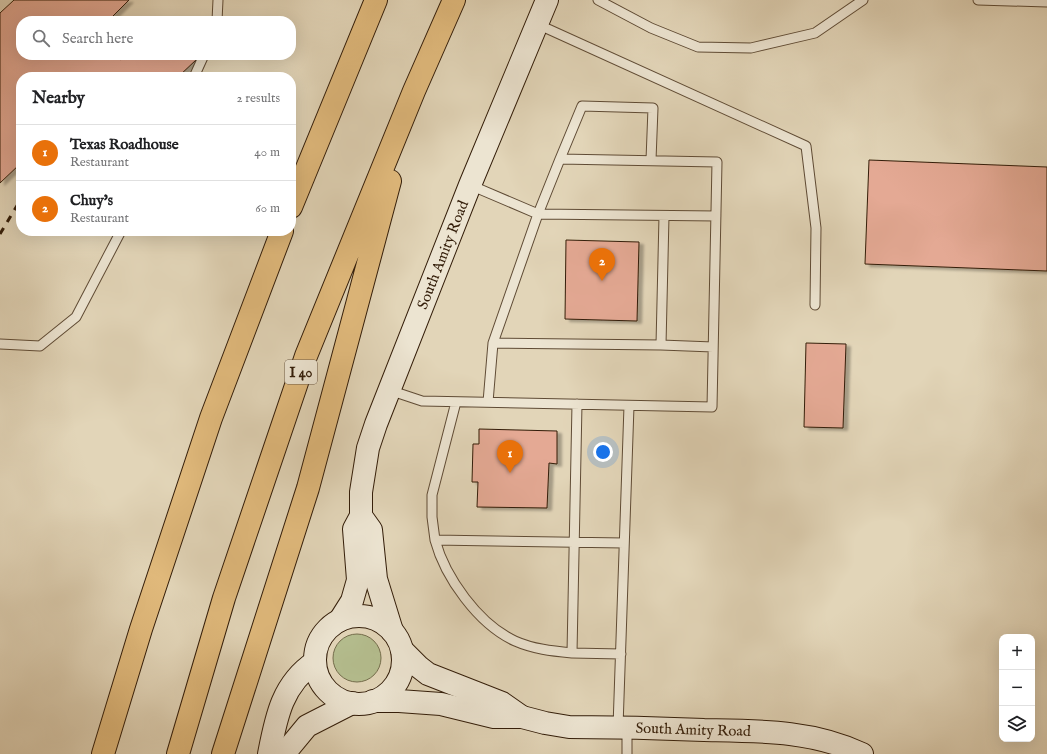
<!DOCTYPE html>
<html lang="en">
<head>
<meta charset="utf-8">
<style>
  :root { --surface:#fff; --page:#f2f2f2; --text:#202124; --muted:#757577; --line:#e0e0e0; --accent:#2563eb }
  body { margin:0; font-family:"IM FELL English",serif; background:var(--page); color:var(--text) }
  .controls { position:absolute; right:12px; bottom:12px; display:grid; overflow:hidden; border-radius:8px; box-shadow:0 4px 16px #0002 }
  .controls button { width:36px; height:36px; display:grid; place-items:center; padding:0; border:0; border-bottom:1px solid var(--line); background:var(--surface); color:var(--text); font:20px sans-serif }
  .you { position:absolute; left:603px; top:452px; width:14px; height:14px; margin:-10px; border:3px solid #fff; border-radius:50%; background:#1a73e8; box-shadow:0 0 0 6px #1a73e833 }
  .badge { display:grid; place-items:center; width:26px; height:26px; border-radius:50%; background:var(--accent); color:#fff; font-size:13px; font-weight:700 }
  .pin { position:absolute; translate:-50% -33px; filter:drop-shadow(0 1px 2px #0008) }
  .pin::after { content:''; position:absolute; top:21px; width:14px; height:12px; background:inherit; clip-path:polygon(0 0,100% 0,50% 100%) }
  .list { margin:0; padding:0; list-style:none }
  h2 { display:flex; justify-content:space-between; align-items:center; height:52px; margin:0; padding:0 16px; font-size:17px }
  h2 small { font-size:13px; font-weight:400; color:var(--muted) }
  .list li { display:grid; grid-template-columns:26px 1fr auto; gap:12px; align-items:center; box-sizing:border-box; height:56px; padding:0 16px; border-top:1px solid var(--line) }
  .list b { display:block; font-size:15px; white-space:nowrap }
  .list p { margin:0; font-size:13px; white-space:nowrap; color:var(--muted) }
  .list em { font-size:13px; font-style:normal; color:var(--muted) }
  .icon { flex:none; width:22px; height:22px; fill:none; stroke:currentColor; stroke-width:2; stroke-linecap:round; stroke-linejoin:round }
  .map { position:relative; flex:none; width:1047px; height:754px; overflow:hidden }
  .search { position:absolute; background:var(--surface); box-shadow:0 4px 16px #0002; left:16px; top:16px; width:280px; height:44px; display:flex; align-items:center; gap:10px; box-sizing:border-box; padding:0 14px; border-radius:16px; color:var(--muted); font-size:15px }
  .panel { position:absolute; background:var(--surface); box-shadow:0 4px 16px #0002; left:16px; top:72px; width:280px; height:164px; border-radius:16px }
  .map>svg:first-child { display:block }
  .green { fill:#b4bd8e; stroke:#746d4c }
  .building { fill:#e4a994; stroke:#331d09; filter:url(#shadow) }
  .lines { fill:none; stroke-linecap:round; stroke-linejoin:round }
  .service-casing { stroke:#5f4b35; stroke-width:11 }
  .secondary-casing { stroke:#331d09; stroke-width:24 }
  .motorway-casing { stroke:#331d09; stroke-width:24 }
  .service { stroke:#ece4d1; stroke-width:9 }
  .secondary { stroke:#ece4d1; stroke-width:22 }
  .motorway { stroke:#e1ba7c; stroke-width:22 }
  .rail { stroke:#331d09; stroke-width:3; stroke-dasharray:7 7; stroke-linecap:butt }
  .labels { text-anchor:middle; stroke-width:4; stroke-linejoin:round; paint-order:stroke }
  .shield { fill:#ece4d1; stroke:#6a5945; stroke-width:1 }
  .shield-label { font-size:14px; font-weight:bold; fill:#331d09 }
  .street-label { font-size:15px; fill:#331d09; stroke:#ece4d1 }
</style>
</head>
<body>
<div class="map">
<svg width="1047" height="754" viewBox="0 0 1047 754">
  <defs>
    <filter id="shadow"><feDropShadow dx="4.5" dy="2.5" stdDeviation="1" flood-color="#0004"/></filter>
  </defs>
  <rect width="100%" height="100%" fill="#e2d5b8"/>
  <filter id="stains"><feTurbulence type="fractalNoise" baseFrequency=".005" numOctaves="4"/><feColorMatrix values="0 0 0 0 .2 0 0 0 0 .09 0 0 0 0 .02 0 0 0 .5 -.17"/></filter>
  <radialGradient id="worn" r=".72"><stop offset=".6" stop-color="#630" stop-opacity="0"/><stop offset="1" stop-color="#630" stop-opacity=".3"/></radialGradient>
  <!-- green -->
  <path class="green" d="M333 658a24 24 0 1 1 48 0a24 24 0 1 1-48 0Z"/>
  <!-- building -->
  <path class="building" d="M14,0H129L108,21H21V55H116L120,60L126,55H193L197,59L178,77H21V163L0,183V13Z
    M869,160L1047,167V271L865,264Z
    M566,240L639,242L637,321L565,319Z
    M806,343L846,344L843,428L804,427Z
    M479,429L557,431V464L549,463L547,508L477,507L478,482H472L473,444H479Z"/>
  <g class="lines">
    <!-- service casing -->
    <g class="service-casing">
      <path id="service" d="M598,0L651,28L698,47L751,48L815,33L863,0
        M978,0L1047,2
        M217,21L218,0
        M537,24L806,146L816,228L815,305
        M194,77L204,55
        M470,185L538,214L560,159
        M664,216L661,345L713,347
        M493,343L661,345
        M0,344L40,346L76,317L121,231
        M389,390L422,401L712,407L717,162L560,159L582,106L653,108L651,160
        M488,402L493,343L538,214L716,216
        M577,404L572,653L621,654
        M435,540L432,517V495L456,402
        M572,653C552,651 533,649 515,641C478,624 445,577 435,540L624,543
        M618,727L629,406
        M627,754V728"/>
    </g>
    <!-- secondary casing -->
    <g class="secondary-casing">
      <g id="secondary">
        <path d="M361,516L371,530L376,579L392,631"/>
        <circle cx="359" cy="660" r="44"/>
        <path id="s1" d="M340,620L352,601L358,580L354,529L361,516V492L368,448L376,424L470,185L547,0"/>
        <path d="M402,650L419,667L428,674L502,703L522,717"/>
        <path id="s2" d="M373,701H399L441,704L494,717H522L545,723L569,727C614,727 659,728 704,730C758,731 812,730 862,754"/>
        <path d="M269,754C276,718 282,684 315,662"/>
        <path d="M286,754L288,749L307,726L352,703"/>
      </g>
    </g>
    <!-- motorway casing -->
    <g class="motorway-casing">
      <path id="motorway" d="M291,207L376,0
        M103,754L141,629L211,418L282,231
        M178,754L224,598L306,356L414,91L454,0
        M223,754L308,488L390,181"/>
    </g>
    <!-- service -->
    <use href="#service" class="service"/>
    <!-- secondary -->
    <use href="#secondary" class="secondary"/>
    <!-- motorway -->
    <use href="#motorway" class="motorway"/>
    <!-- rail -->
    <path class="rail" d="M0,234L21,199"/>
  </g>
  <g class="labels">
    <!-- shield labels -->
    <rect class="shield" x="285" y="360" width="32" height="24" rx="3"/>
    <g class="shield-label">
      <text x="301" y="377">I 40</text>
    </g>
    <!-- street labels -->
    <g class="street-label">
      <text dy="5" stroke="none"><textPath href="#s1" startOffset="386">South Amity Road</textPath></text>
      <text dy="5" stroke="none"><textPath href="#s2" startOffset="323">South Amity Road</textPath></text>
    </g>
  </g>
  <rect width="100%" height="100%" filter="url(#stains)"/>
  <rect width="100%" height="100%" fill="url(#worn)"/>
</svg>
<div class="controls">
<button>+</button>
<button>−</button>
<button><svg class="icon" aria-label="layers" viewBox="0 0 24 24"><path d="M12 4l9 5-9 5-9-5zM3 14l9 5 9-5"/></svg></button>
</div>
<div class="you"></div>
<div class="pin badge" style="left:510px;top:473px;background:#e8710a">1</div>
<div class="pin badge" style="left:602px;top:281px;background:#e8710a">2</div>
<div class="search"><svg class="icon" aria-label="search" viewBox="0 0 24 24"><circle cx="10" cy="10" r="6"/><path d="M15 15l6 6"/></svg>Search here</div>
<section class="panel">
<h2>Nearby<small>2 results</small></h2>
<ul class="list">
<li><span class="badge" style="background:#e8710a">1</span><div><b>Texas Roadhouse</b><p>Restaurant</p></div><em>40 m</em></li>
<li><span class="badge" style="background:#e8710a">2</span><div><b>Chuy's</b><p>Restaurant</p></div><em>60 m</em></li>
</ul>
</section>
</div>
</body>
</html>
